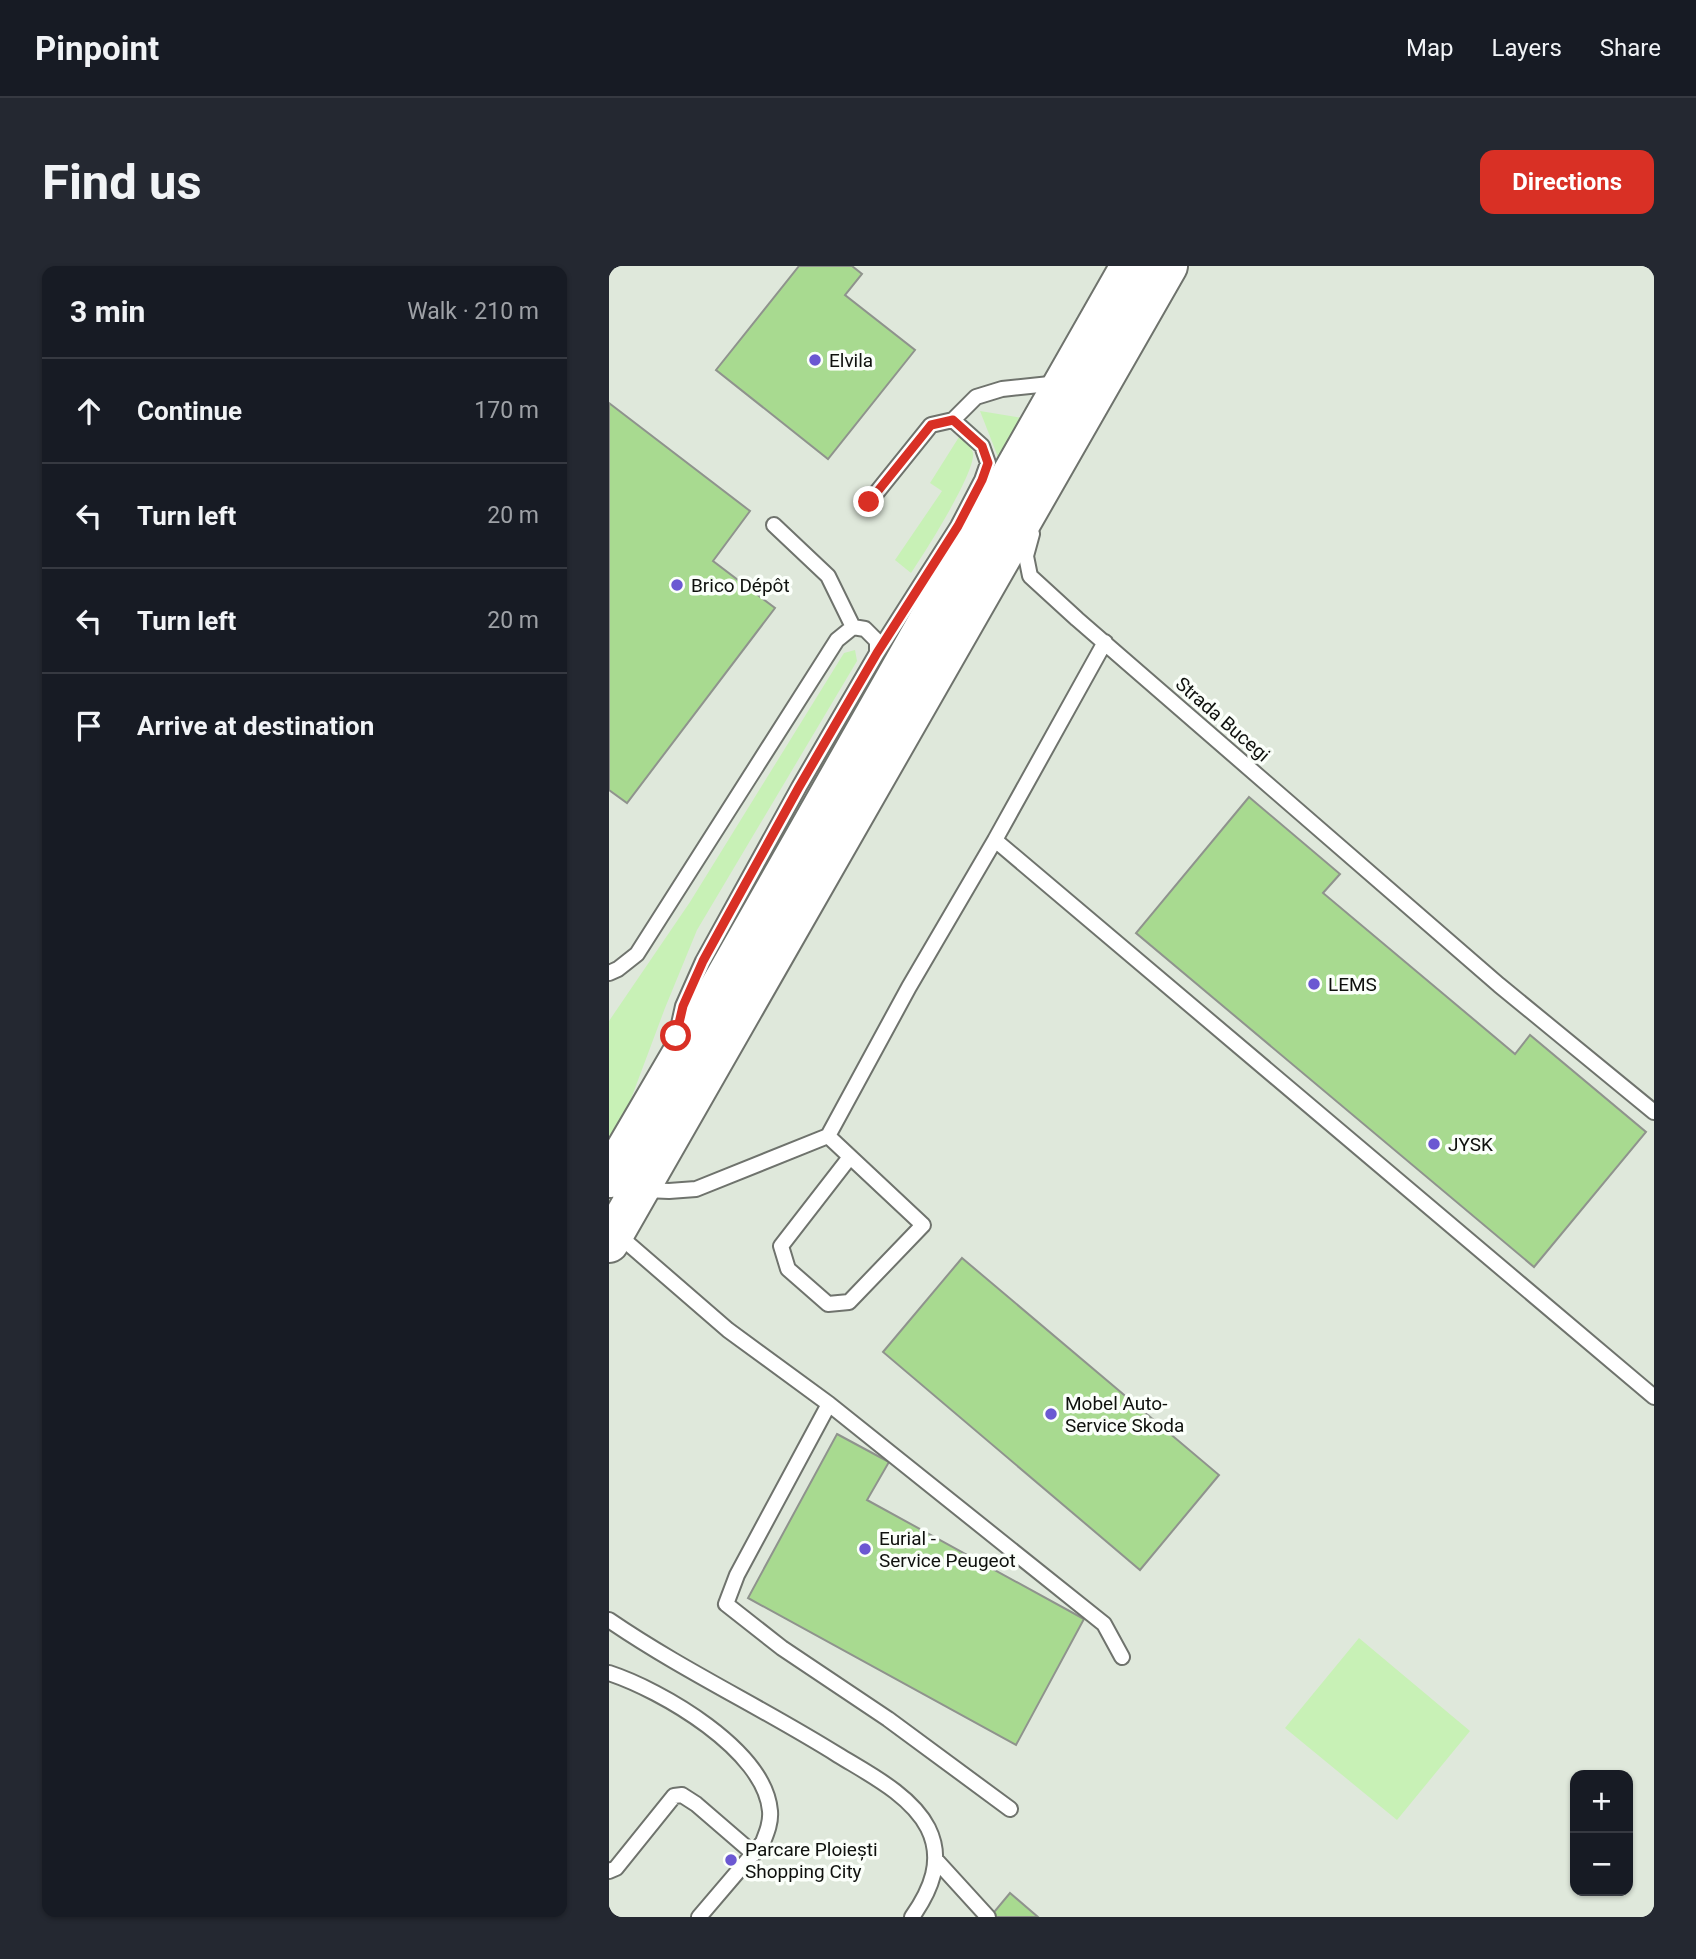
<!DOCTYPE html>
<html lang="en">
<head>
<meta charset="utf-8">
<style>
  :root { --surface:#171b24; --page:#242831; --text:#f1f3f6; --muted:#9ea1a6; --line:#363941; --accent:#d93025 }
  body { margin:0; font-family:Roboto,sans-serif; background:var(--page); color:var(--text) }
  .controls { position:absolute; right:21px; bottom:21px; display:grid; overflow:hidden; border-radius:14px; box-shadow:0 2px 5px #0004 }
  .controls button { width:63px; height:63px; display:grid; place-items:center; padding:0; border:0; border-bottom:2px solid var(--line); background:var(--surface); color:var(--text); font:35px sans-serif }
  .stop { position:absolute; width:21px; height:21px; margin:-16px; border:5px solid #d93025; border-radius:50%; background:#fff }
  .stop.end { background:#d93025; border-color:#fff; box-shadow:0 2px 7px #0008 }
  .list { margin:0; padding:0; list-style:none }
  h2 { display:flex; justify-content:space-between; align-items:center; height:91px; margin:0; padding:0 28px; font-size:30px }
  h2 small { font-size:23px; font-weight:400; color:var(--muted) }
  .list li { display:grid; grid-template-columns:46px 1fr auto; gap:21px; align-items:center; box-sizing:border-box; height:105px; padding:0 28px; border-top:2px solid var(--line) }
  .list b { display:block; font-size:26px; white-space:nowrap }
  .list em { font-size:23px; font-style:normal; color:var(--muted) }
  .icon { flex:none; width:38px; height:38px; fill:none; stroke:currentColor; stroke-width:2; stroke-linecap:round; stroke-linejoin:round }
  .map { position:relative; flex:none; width:1045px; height:1651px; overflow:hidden; border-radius:14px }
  header { display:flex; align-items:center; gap:42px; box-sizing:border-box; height:98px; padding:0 35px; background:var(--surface); border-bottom:2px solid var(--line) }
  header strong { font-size:33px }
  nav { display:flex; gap:38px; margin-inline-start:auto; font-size:24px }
  .intro { display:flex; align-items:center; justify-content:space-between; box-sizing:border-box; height:168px; padding:0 42px }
  h1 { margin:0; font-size:49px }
  .button { padding:18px 32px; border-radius:14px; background:var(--accent); color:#fff; font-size:24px; font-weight:700 }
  main { display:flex; gap:42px; padding:0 42px }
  aside { flex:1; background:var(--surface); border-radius:14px; box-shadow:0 2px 5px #0004 }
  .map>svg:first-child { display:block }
  .built { fill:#dfe8db; fill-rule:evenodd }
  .green { fill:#c8f1b6 }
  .building { fill:#a8da90; stroke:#8f938d; stroke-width:2 }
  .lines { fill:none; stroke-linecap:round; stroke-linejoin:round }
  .lane-casing { stroke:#6f736d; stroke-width:18 }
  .primary-casing { stroke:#6f736d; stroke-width:42 }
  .lane { stroke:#fff; stroke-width:14 }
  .primary { stroke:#fff; stroke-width:38 }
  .route { stroke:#d93025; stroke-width:9 }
  .poi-dot { fill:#6b58d2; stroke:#fbfffa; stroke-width:2.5 }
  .labels { text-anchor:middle; stroke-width:7; stroke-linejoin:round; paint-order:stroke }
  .poi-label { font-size:19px; fill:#0f110e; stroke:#fbfffa; text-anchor:start }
  .street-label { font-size:19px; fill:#0f110e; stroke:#fbfffa }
</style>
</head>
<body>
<header>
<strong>Pinpoint</strong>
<nav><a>Map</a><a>Layers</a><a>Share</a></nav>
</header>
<div class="intro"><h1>Find us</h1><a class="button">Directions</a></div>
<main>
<aside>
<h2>3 min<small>Walk · 210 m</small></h2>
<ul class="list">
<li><svg class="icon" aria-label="ahead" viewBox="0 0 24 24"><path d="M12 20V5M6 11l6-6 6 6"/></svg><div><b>Continue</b></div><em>170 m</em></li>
<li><svg class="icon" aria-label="left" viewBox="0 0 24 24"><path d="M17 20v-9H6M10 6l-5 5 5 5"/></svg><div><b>Turn left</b></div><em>20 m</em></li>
<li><svg class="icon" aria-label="left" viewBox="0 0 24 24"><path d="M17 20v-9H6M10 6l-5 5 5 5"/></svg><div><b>Turn left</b></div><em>20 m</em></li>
<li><svg class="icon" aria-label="arrive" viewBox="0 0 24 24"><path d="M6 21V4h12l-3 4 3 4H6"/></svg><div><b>Arrive at destination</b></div></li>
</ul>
</aside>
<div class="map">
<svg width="1045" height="1651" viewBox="0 0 1045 1651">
  <rect width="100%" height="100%" fill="#edf2eb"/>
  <!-- built -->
  <path class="built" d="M0,0H1045V1651H0ZM966,1509H1019V1625H966Z"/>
  <!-- green -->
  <path class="green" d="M371,145L420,153L259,436L251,431C301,353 350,275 389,191Z
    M350,171C357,175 362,179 364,187C367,206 315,288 302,307L286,294L333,225L321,217Z
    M246,384L248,395L88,664L56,742L19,841L0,875V755L81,636L235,387Z
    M750,1372L861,1465L788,1554L676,1462Z"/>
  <!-- building -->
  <path class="building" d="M190,0H243L253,8L236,29L306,84L219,193L107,104Z
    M0,137L141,245L104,295L166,342L18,537L0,524Z
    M640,531L731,608L714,627L906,788L921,769L1037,866L925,1001L527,667Z
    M353,992L610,1209L531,1304L274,1086Z
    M228,1168L280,1196L258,1234L475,1353L407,1479L139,1332Z
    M401,1627L429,1651H381Z"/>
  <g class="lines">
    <!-- lane casing -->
    <g class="lane-casing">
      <path id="lane" d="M260,236L322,159L344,154L367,131L393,123L450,117
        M165,259L219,310L244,361
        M423,268L417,290L421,310L468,353L890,719L1045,846
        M386,574L1045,1131
        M0,707L9,703L28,688L228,374L244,361L256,363L268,375V387
        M68,767L74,740L94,695L190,521L268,387L349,260L373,214L379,197L373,180L344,154
        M219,870L300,721L386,574L496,376
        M36,924L60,925L87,923L219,870L314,959L240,1036L219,1038L179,1003L172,980L241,891
        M7,967L119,1064L220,1138L495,1358L513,1391
        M220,1138L128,1309L117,1338L173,1382L279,1453L401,1543
        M0,1354C73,1404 154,1442 229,1489C260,1508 302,1529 319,1562C335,1594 322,1624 303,1651
        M0,1407C52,1424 156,1484 161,1545C162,1556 158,1566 154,1576L90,1651
        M327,1594L379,1651
        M0,1605L7,1602L65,1530L73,1529L87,1538L145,1588"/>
    </g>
    <!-- primary casing -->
    <g class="primary-casing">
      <path id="primary" d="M0,912L73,787L521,0
        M0,977L559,0"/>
    </g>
    <!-- lane -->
    <use href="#lane" class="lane"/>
    <!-- primary -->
    <use href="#primary" class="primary"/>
  </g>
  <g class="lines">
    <!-- route -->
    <path class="route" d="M67,770L74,740L94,695L117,653L190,521L268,387L349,260L373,214L379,197L373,180L344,154L322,159L260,236"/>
  </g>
  <!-- markers -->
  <g class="poi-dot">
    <circle cx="206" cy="94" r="7"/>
    <circle cx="68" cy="319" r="7"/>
    <circle cx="705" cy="718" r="7"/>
    <circle cx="825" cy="878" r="7"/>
    <circle cx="442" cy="1148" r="7"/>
    <circle cx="256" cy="1283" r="7"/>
    <circle cx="122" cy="1594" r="7"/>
  </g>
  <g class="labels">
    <!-- poi labels -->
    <g class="poi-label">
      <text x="220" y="101">Elvila</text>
      <text x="82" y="326">Brico Dépôt</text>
      <text x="719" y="725">LEMS</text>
      <text x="839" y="885">JYSK</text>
      <text x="456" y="1144">Mobel Auto-<tspan x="456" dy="22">Service Skoda</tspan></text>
      <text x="270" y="1279">Eurial -<tspan x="270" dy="22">Service Peugeot</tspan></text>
      <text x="136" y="1590">Parcare Ploiești<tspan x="136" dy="22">Shopping City</tspan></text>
    </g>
    <!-- street labels -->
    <g class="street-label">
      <text transform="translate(614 453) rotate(41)" y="7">Strada Bucegi</text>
    </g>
  </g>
</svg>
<div class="controls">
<button>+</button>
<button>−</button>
</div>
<div class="stop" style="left:67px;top:770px"></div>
<div class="stop end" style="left:260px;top:236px"></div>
</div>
</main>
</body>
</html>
